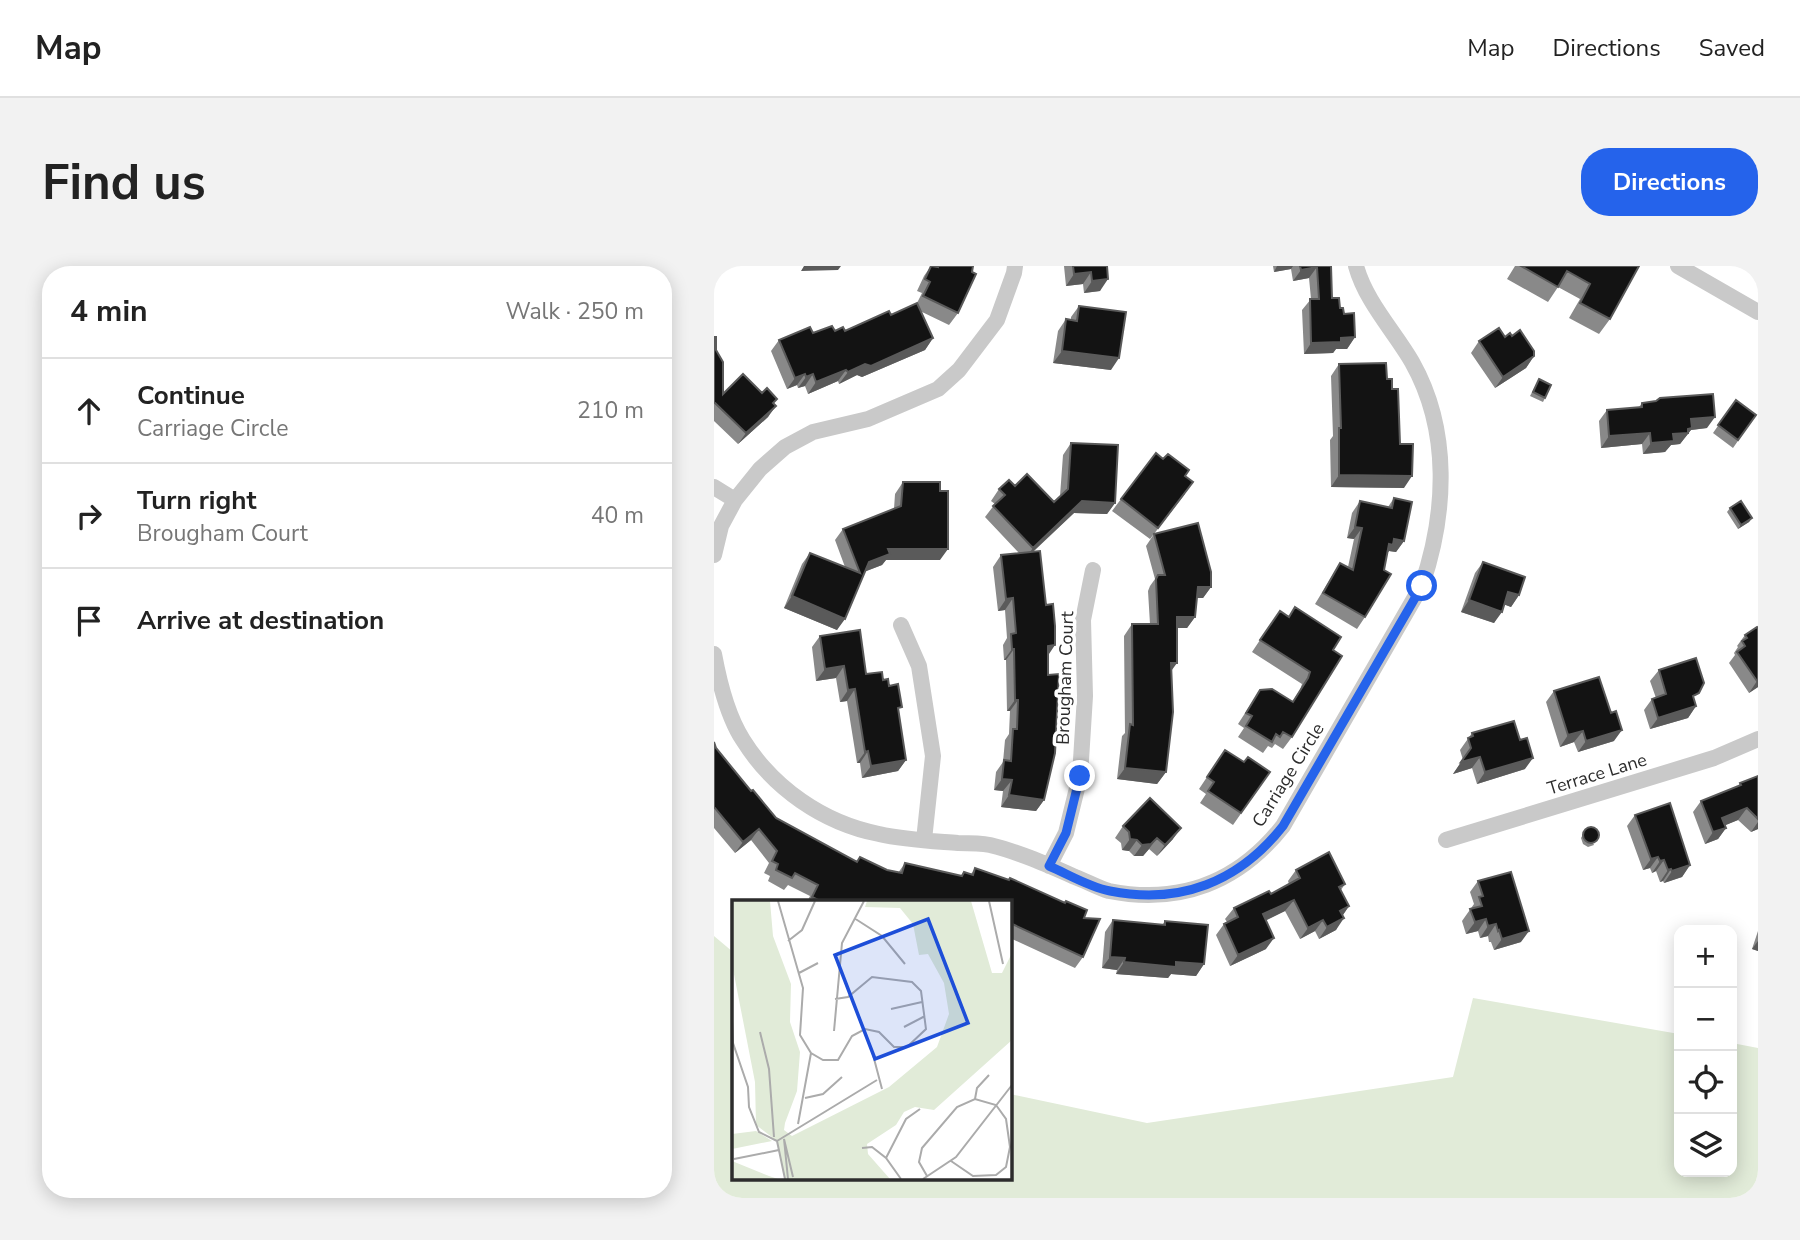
<!DOCTYPE html>
<html lang="en">
<head>
<meta charset="utf-8">
<style>
  :root { --surface:#fff; --page:#f2f2f2; --text:#222; --muted:#767676; --line:#e0e0e0; --accent:#2563eb }
  body { margin:0; font-family:"Nunito Sans",sans-serif; background:var(--page); color:var(--text) }
  .controls { position:absolute; right:21px; bottom:21px; display:grid; overflow:hidden; border-radius:14px; box-shadow:0 4px 18px #0003 }
  .controls button { width:63px; height:63px; display:grid; place-items:center; padding:0; border:0; border-bottom:2px solid var(--line); background:var(--surface); color:var(--text); font:35px sans-serif }
  .stop { position:absolute; width:21px; height:21px; margin:-16px; border:5px solid #2563eb; border-radius:50%; background:#fff }
  .stop.end { background:#2563eb; border-color:#fff; box-shadow:0 2px 7px #0008 }
  .list { margin:0; padding:0; list-style:none }
  h2 { display:flex; justify-content:space-between; align-items:center; height:91px; margin:0; padding:0 28px; font-size:30px }
  h2 small { font-size:23px; font-weight:400; color:var(--muted) }
  .list li { display:grid; grid-template-columns:46px 1fr auto; gap:21px; align-items:center; box-sizing:border-box; height:105px; padding:0 28px; border-top:2px solid var(--line) }
  .list b { display:block; font-size:26px; white-space:nowrap }
  .list p { margin:0; font-size:23px; white-space:nowrap; color:var(--muted) }
  .list em { font-size:23px; font-style:normal; color:var(--muted) }
  .icon { flex:none; width:38px; height:38px; fill:none; stroke:currentColor; stroke-width:2; stroke-linecap:round; stroke-linejoin:round }
  .map { position:relative; flex:none; width:1044px; height:932px; overflow:hidden; border-radius:28px }
  header { display:flex; align-items:center; gap:42px; box-sizing:border-box; height:98px; padding:0 35px; background:var(--surface); border-bottom:2px solid var(--line) }
  header strong { font-size:33px }
  nav { display:flex; gap:38px; margin-inline-start:auto; font-size:24px }
  .intro { display:flex; align-items:center; justify-content:space-between; box-sizing:border-box; height:168px; padding:0 42px }
  h1 { margin:0; font-size:49px }
  .button { padding:18px 32px; border-radius:28px; background:var(--accent); color:#fff; font-size:24px; font-weight:700 }
  main { display:flex; gap:42px; padding:0 42px }
  aside { flex:1; background:var(--surface); border-radius:28px; box-shadow:0 4px 18px #0003 }
  .map>svg:first-child { display:block }
  .green { fill:#e1ebd8 }
  .lines { fill:none; stroke-linecap:round; stroke-linejoin:round }
  .street { stroke:#c9c9c9; stroke-width:16 }
  .wall { fill:#898989 }
  .shaded-wall { fill:#5a5a5a }
  .building { fill:#131313; stroke:#5a5a5a; stroke-width:2 }
  .route { stroke:#2563eb; stroke-width:9 }
  .labels { text-anchor:middle; stroke-width:7; stroke-linejoin:round; paint-order:stroke }
  .street-label { font-size:18px; fill:#2c2c2c; stroke:#fff }
  .inset-road { fill:none; stroke:#ababab; stroke-width:2 }
  .view { fill:#1d4ed8; fill-opacity:0.15; stroke:#1d4ed8; stroke-width:3.5 }
  .inset-edge { fill:none; stroke:#2c2c2c; stroke-width:3.5 }
</style>
</head>
<body>
<header>
<strong>Map</strong>
<nav><a>Map</a><a>Directions</a><a>Saved</a></nav>
</header>
<div class="intro"><h1>Find us</h1><a class="button">Directions</a></div>
<main>
<aside>
<h2>4 min<small>Walk · 250 m</small></h2>
<ul class="list">
<li><svg class="icon" aria-label="ahead" viewBox="0 0 24 24"><path d="M12 20V5M6 11l6-6 6 6"/></svg><div><b>Continue</b><p>Carriage Circle</p></div><em>210 m</em></li>
<li><svg class="icon" aria-label="right" viewBox="0 0 24 24"><path d="M7 20v-9h11M14 6l5 5-5 5"/></svg><div><b>Turn right</b><p>Brougham Court</p></div><em>40 m</em></li>
<li><svg class="icon" aria-label="arrive" viewBox="0 0 24 24"><path d="M6 21V4h12l-3 4 3 4H6"/></svg><div><b>Arrive at destination</b></div></li>
</ul>
</aside>
<div class="map">
<svg width="1044" height="932" viewBox="0 0 1044 932">
  <rect width="100%" height="100%" fill="#fff"/>
  <!-- green -->
  <path class="green" d="M0,670L19,686V913H296V828L433,857L739,811L759,732L965,768V906H1018V777L1044,782V932H0Z"/>
  <g class="lines">
    <!-- street -->
    <path class="street" d="M964,0L1044,46
      M0,221L21,234
      M0,289L7,260L21,234L46,203L71,181L99,166L154,153L224,123L245,104L283,54L300,7L301,0
      M187,359L205,400L219,490L210,574
      M0,388C5,415 14,451 29,474C59,522 109,557 165,568C191,574 218,575 244,577C255,577 266,577 276,579C305,586 334,599 361,611C372,615 384,622 395,625C466,639 525,616 569,560L708,319C732,248 737,165 698,96C680,65 652,36 642,0
      M732,574L1000,492L1044,473
      M335,600L352,567L366,510L371,430L369,354L379,304"/>
  </g>
  <!-- wall -->
  <path class="wall" d="M217,0H259L244,47L235,59L206,45L219,72L211,84L148,111L143,109L125,118L124,115L94,128L91,120L84,122L83,119L73,123L57,85L65,74L99,67L131,65L177,49L203,37L208,27L203,25L210,10Z
    M350,0H394L386,25L370,27L369,18L352,20Z
    M559,0H617L618,32L630,48L641,71L633,83H622L619,87L590,88L588,44L597,33L595,12L579,15L577,3L560,6Z
    M801,0H925L896,53L885,68L855,52L866,33L844,21L834,36L793,13Z
    M365,40L397,104L339,97L344,65L352,53L357,54V51Z
    M798,70L820,90L812,102L781,122L757,87L765,75Z
    M0,71L9,128L60,138L54,151L24,178L0,155Z
    M625,98L673,113L678,123L686,178L690,222L617,221L616,174L619,170L617,110Z
    M825,113L831,132L829,136L816,130Z
    M1022,134L1042,149L1019,182L999,167Z
    M928,137L993,162L977,164L966,178L957,179L951,186L929,188L928,178L887,182L885,155L893,144L925,141Z
    M357,177L401,237L393,248L360,247L319,286L334,388L330,534L322,545L287,541L289,525L280,524L282,506L289,496L291,474L295,468L296,445H293L292,394H290L289,379L293,372L291,344L284,345L279,301L287,289L305,287L271,251L281,238L277,235L285,223L301,220L340,236L346,230L349,189Z
    M471,210V228L436,273L398,245L407,233Z
    M189,216L226,294H172L168,299L150,306L123,364L70,342L88,298L96,287L131,301L121,274L129,263L180,243L181,228Z
    M680,232L690,275L682,286L675,285L673,287L651,351L643,363L601,338L626,297L634,301L640,273L633,272L638,247L646,235L674,241Z
    M1016,242L1038,252L1035,256L1024,263L1013,246Z
    M440,268L497,321L489,332H483L481,351L473,362H463L457,405L452,506L443,518L403,513L408,470L411,467L410,370L418,358H436L434,325L436,320L441,313L432,280Z
    M769,296L805,329L797,341L790,338L780,357L747,346L761,307Z
    M558,356L619,384L578,471L569,483L561,478L558,482L554,480L549,487L524,471L530,462L524,458L546,424L578,436L586,424L588,418L538,386Z
    M1044,362V421L1035,427L1015,397L1021,389L1020,387L1024,381L1023,380L1031,369Z
    M106,370L152,408L169,414L175,420L185,446L192,494L184,505L148,512L146,497H143L133,435L126,436L122,412L102,415L98,381Z
    M945,404L980,434L982,440L974,452L936,463L930,444L938,433L942,432L936,415Z
    M840,425L897,447L900,475L864,486L860,476L846,481L832,436Z
    M758,467L811,503L763,518L758,502L739,508L749,494L746,484Z
    M0,476L2,482L37,525L62,552L142,596L146,591L173,604L184,607L191,597L247,610L250,606L257,608L261,602L370,652L369,691L361,702L296,672V636H93L96,630L74,619L70,624L54,615L56,610L50,607L55,597L37,574L21,587L0,562Z
    M511,484L530,496L556,506L519,559L486,537L492,528L485,523Z
    M1044,510V563L1037,566L1024,554L1011,559L1012,562L1004,573L991,578L979,546L987,535L1024,521L1026,517Z
    M921,549L976,599L968,611L950,617L949,615L946,616L942,605L938,607L936,602L929,604L913,560Z
    M409,560L459,573L443,590L435,583L429,590H420L415,585L408,584L407,577L401,572Z
    M872,563L880,579L874,581L869,578L867,572Z
    M582,604L631,618L627,624L635,640L628,650L622,664L605,673L601,665L586,673L571,645L551,655L552,683L516,700L502,669L510,658L513,656L511,653L520,642L557,628L575,618L574,615Z
    M764,615L807,676L780,684L777,676H775L774,670L766,672L764,665L752,668L748,655L760,638L756,626Z
    M399,654L448,659L451,655L490,698L482,710L457,708L454,712L402,708L403,704L388,702L391,666Z
    M1044,665V685L1038,683Z"/>
  <!-- shaded-wall -->
  <path class="shaded-wall" d="M90,0H127L124,4L87,5Z
    M563,0H579L577,3L560,6Z
    M603,1L595,12L579,15L587,4Z
    M377,6L369,18L352,20L360,8Z
    M394,13L386,25L370,27L378,15Z
    M641,71L633,83H622L619,87L590,88L597,77L627,72Z
    M219,72L211,84L148,111L143,109L125,118L134,106L151,98Z
    M348,85L405,92L397,104L339,97Z
    M820,90L812,102L781,122L789,111Z
    M132,104L124,115L94,128L102,116Z
    M91,108L83,119L73,123L81,112Z
    M99,108L91,120L84,122L92,111Z
    M62,140L54,151L24,178L32,167Z
    M1001,151L993,162L977,164L966,178L957,179L951,186L929,188L937,177L959,168L977,153Z
    M936,167L928,178L887,182L895,170Z
    M625,209L698,210L690,222L617,221Z
    M368,235L401,237L393,248L360,247L311,293L319,282Z
    M1038,252L1035,256L1024,263L1027,259Z
    M641,261L648,262L640,273L633,272Z
    M680,273L690,275L682,286L675,285L670,290L675,278Z
    M174,283H234L226,294H172L168,299L147,307L155,296Z
    M484,321H497L489,332H476Z
    M794,326L805,329L797,341L786,337Z
    M78,330L131,353L123,364L70,342Z
    M299,332L291,344L284,345L292,333Z
    M755,334L788,346L780,357L747,346Z
    M463,351H481L473,362H455Z
    M341,379L333,391L334,380Z
    M298,383H300L292,394H290Z
    M457,397H463L455,408Z
    M130,400L122,412L102,415L111,403Z
    M1044,414V421L1035,427L1043,415Z
    M141,423L133,435L126,436L134,424Z
    M301,434H304L296,445H293Z
    M982,440L974,452L936,463L944,452Z
    M908,464L900,475L864,486L872,475Z
    M869,465L860,476L846,481L854,469Z
    M154,485L146,497H143L151,486Z
    M766,491L758,502L739,508L747,496Z
    M819,492L811,503L763,518L771,506Z
    M192,494L184,505L148,512L157,500Z
    M411,502L452,506L443,518L403,513Z
    M288,513L298,514L289,525L280,524Z
    M295,529L330,534L322,545L287,541Z
    M1033,542L1024,554L1000,564L1008,552Z
    M1044,556V563L1037,566Z
    M467,562L459,573L443,590L451,579Z
    M1012,562L1004,573L991,578L999,566Z
    M45,563L37,574L21,587L29,576Z
    M443,572L435,583L429,590H420L428,579Z
    M416,573L423,574L415,585L408,584Z
    M944,591L936,602L929,604L937,593Z
    M950,594L942,605L938,607L946,595Z
    M976,599L968,611L950,617L958,605Z
    M957,603L949,615L946,616L954,604Z
    M580,634L571,645L540,660L549,648Z
    M635,640L627,652L626,645Z
    M630,652L622,664L605,673L613,661Z
    M772,653L764,665L752,668L761,656Z
    M609,654L601,665L586,673L594,662Z
    M782,658L774,670L766,672L774,660Z
    M815,665L807,676L780,684L788,673Z
    M560,672L552,683L516,700L524,689Z
    M1044,675V685L1038,683Z
    M396,691L411,692L403,704L388,702Z
    M410,696H462L490,698L482,710L457,708L454,712L402,708Z"/>
  <!-- building -->
  <path class="building" d="M217,0L224,1V0H259L258,6L262,8L244,47L209,30L216,16L211,13Z
    M359,0H393L394,13L378,15L377,6L360,8Z
    M586,0H617L618,32H625L626,42H629L630,48L640,47L641,71L627,72V76L597,77L596,33H605L603,1L587,4Z
    M807,0H925L896,53L866,37L876,18L853,5L844,21Z
    M203,37L219,72L157,100L151,98L134,106L132,104L102,116L99,108L92,111L91,108L81,112L65,74L96,61L99,67L118,60L121,65L129,61L131,65L175,45L177,49Z
    M365,40L412,46L405,92L348,85L352,53L363,55Z
    M785,62L791,71L796,67L798,70L806,64L820,85V90L789,111L765,75Z
    M0,71H2V84L9,96V128L29,108L48,127L53,122L63,133L59,137L62,140L32,167L0,136Z
    M672,97L673,113H678V123H684L686,178H699L698,210L625,209V162H627L625,98Z
    M825,113L837,119L831,132L819,126Z
    M999,128L1001,151L977,153L978,162L974,163V167L959,168L960,175L937,177L936,167L895,170L893,144L928,141V137L942,135L946,132Z
    M1022,134L1042,149L1024,174L1004,159Z
    M357,177L404,179L401,237L368,235L319,282L279,240L291,229L285,223L295,214L301,220L313,208L340,236L354,223Z
    M442,187L449,193L454,188L475,204L471,210L479,216L444,262L407,233Z
    M189,216H226V225H234V283H174L176,288L155,296L131,353L78,330L96,287L146,307L129,263L187,240Z
    M680,232L698,236L690,275L680,273L679,279L675,278L670,304L677,308L651,351L609,327L626,297L639,304L648,262L641,261L646,235L678,242Z
    M1027,235L1038,252L1027,259L1016,242Z
    M484,257L497,306V321H484L481,351H463V397H457L459,446L452,506L411,502L416,458L419,459L418,358H444L442,313L444,309H451L440,268Z
    M326,285L332,339L339,338L341,360V379L334,380V409L345,408L341,487L330,534L295,529L298,514L288,513L290,494L297,495L299,463H303L304,434H301L300,383H298L297,368L302,367L299,332L292,333L287,289Z
    M769,296L811,311L805,329L794,326L788,346L755,334Z
    M581,341L627,371L619,384L628,390L578,471L569,466L566,471L562,468L558,476L532,460L538,450L532,447L546,424L558,423L579,436L594,412L596,406L546,374L566,345L575,351Z
    M1043,361L1044,362V414L1043,415L1023,386L1031,380L1028,375L1033,372L1031,369Z
    M146,364L152,408L168,406L169,414L174,413L175,420L184,418L188,441L184,442L192,494L157,500L154,485L151,486L141,423L134,424L130,400L111,403L106,370Z
    M982,392L990,417L985,427L979,430L982,440L944,452L938,433L952,428L945,404Z
    M885,411L897,447L902,445L908,464L872,475L869,465L854,469L840,425Z
    M800,455L806,474L813,472L819,492L771,506L766,491L747,496L757,482L754,472L759,470L758,467Z
    M0,476L2,482L37,525L39,524L62,552L143,596L146,591L173,604L188,607L191,597L248,610L250,606L259,609L261,602L295,614L296,612L351,637L352,635L373,644L370,652L386,653L369,691L296,657V636H108L98,631L104,619L81,607L78,612L62,604L64,598L58,595L63,585L45,563L29,576L0,541Z
    M511,484L530,496L534,491L556,506L527,547L494,525L500,516L493,511Z
    M1044,510V553L1033,542L1008,552L1012,562L999,566L987,535L1027,519L1026,517Z
    M436,532L467,562L451,579L443,572L437,578L428,579L423,574L416,573L415,566L409,560Z
    M956,537L976,599L958,605L957,603L954,604L950,594L946,595L944,591L937,593L921,549Z
    M869 569a8 8 0 1 1 16 0a8 8 0 1 1-16 0Z
    M615,586L631,618L625,621L635,640L626,645L630,652L613,661L609,654L594,662L580,634L549,648L560,672L524,689L510,658L524,651L520,642L555,625L557,628L586,612L582,604Z
    M797,606L815,665L788,673L785,664L784,665L782,658L774,660L772,653L761,656L756,643L768,640L765,631L769,630L764,615Z
    M399,654L451,659V655L494,659L490,698L462,696V701L410,696L411,692L396,691Z"/>
  <g class="lines">
    <!-- route -->
    <path class="route" d="M366,510L352,567L335,600C354,608 375,621 396,625C466,639 525,616 569,560L708,320"/>
  </g>
  <g class="labels">
    <!-- street labels -->
    <g class="street-label">
      <text transform="translate(351 412) rotate(-88)" y="6">Brougham Court</text>
      <text transform="translate(883 508) rotate(-17)" y="6">Terrace Lane</text>
      <text transform="translate(574 509) rotate(-58)" y="6">Carriage Circle</text>
    </g>
  </g>
  <!-- overview -->
  <g transform="translate(18 634)">
    <rect width="280" height="280" fill="#fff"/>
    <path d="M0,1H38L41,36L59,84L58,122L68,152L65,191L53,223L52,230L60,236L157,187L205,147L217,114L212,83L196,54L187,55L181,24L168,8L133,7L135,1H239L260,73H270L280,53V140L202,210L183,207L172,212L164,225L135,244L136,254L158,279H53L45,241L24,225L23,182L0,64ZM24,231L40,241L0,249V234ZM0,261L37,276L46,279H0Z" fill="#e1ebd8"/>
    <path class="inset-road" d="M46,1L71,88L68,135L79,153L91,160H106L120,136L133,129L147,132L162,147H175L194,129L189,91L180,82L140,77L116,97L103,99M257,1L271,64M122,18L150,36L173,64M56,41L70,30L83,1M67,73L86,63M159,109L190,102M0,121L1,143L16,187L17,207L27,232L45,241L53,279M172,127L193,116M102,131L110,43L132,1M28,132L37,169L42,237M140,151L150,189M73,198L91,194L110,177M243,199L245,188L257,175M66,224L79,153M45,241L145,180M130,248L140,247L154,258L169,279M154,258L174,219L188,209M2,259L47,250M195,276L187,262L190,248L225,207L243,199L264,205L274,219L278,247L274,267L264,275L241,276L219,261M56,279L52,239L61,277M191,279L224,257L280,185"/>
    <path class="view" d="M196,19L236,123L143,159L103,55Z"/>
    <rect width="280" height="280" class="inset-edge"/>
  </g>
</svg>
<div class="controls">
<button>+</button>
<button>−</button>
<button><svg class="icon" aria-label="locate" viewBox="0 0 24 24"><circle cx="12" cy="12" r="6"/><path d="M12 2v4M12 18v4M2 12h4M18 12h4"/></svg></button>
<button><svg class="icon" aria-label="layers" viewBox="0 0 24 24"><path d="M12 4l9 5-9 5-9-5zM3 14l9 5 9-5"/></svg></button>
</div>
<div class="stop" style="left:708px;top:320px"></div>
<div class="stop end" style="left:366px;top:510px"></div>
</div>
</main>
</body>
</html>
